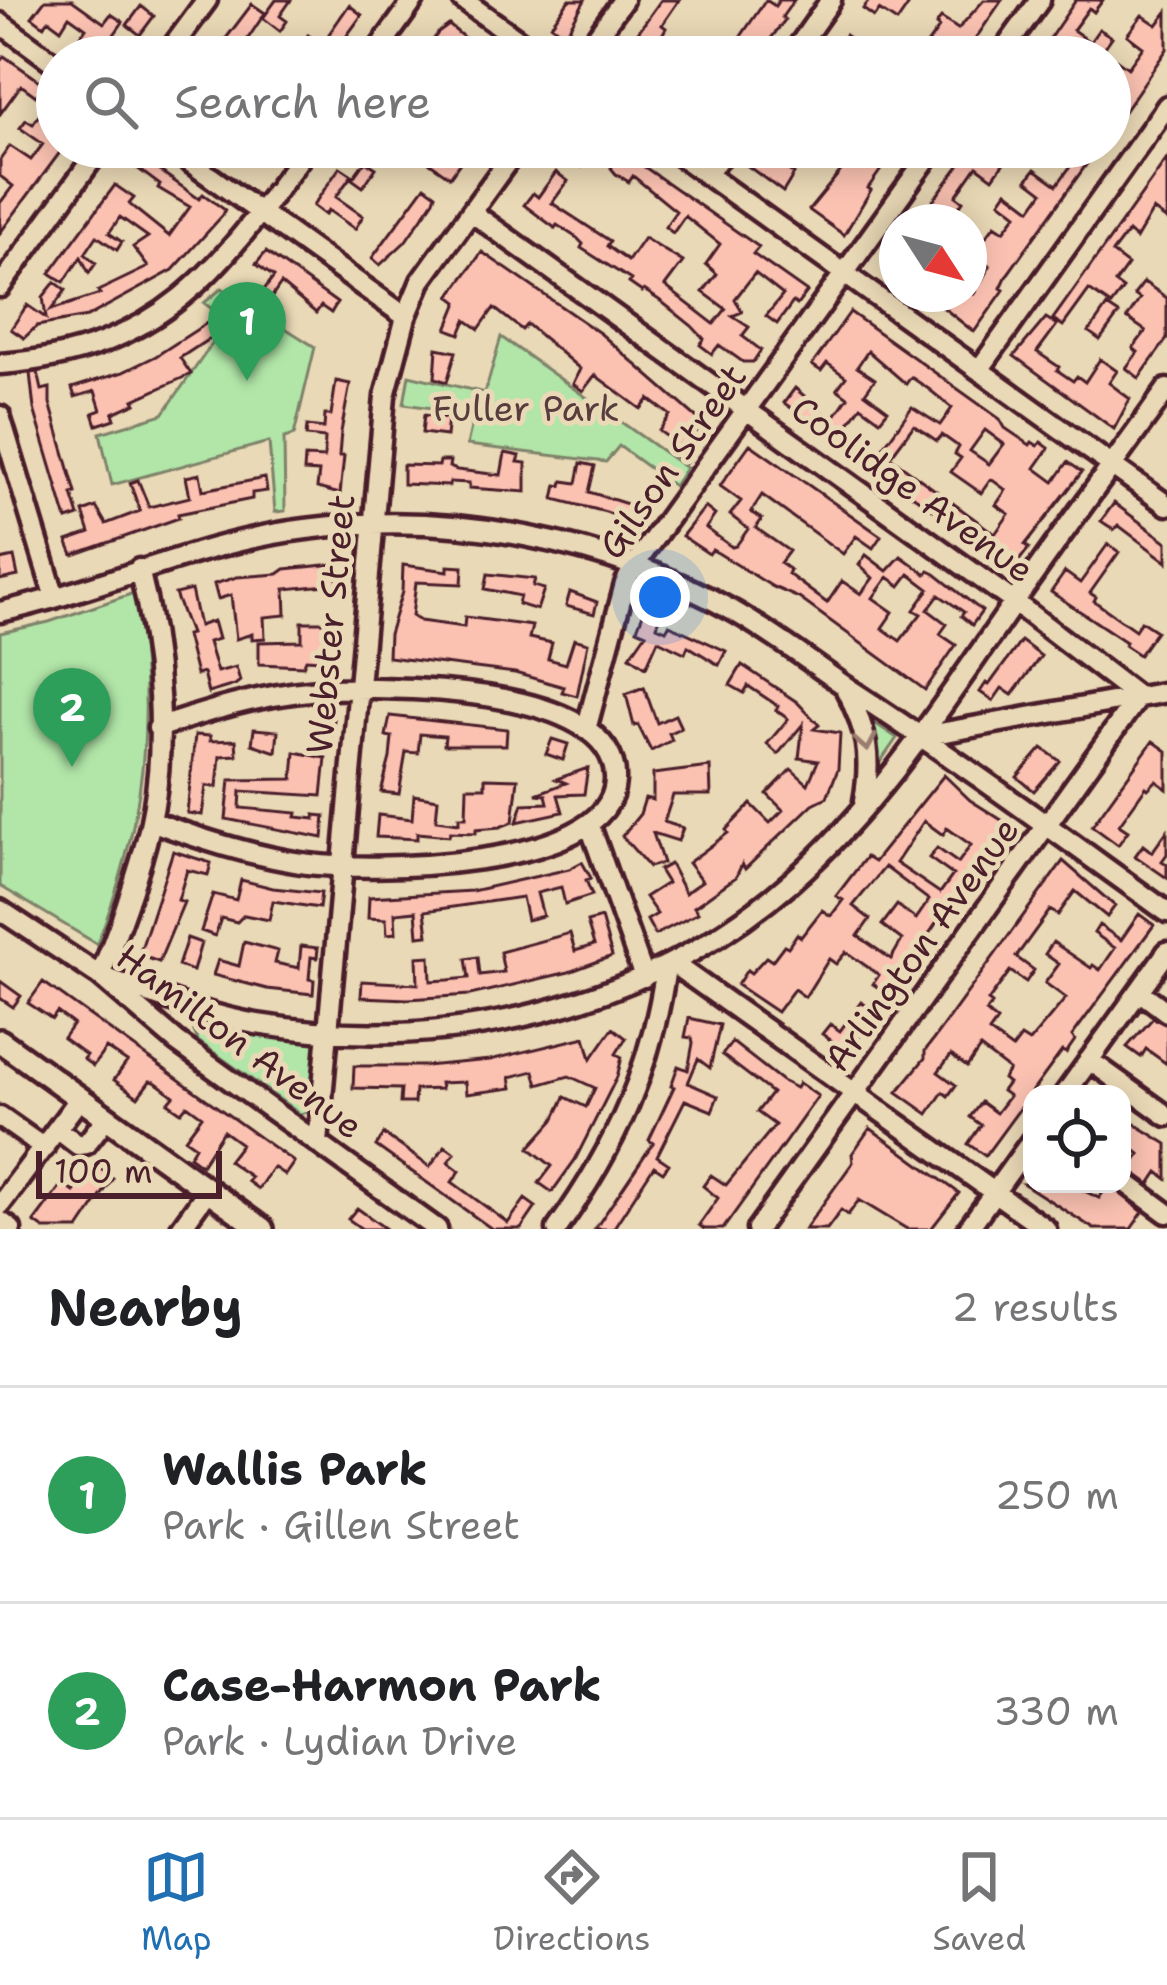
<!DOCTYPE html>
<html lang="en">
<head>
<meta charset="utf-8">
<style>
  :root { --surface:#fff; --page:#f6f6f6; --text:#202124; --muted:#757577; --line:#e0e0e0; --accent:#1f6fb2 }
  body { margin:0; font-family:"Shantell Sans",sans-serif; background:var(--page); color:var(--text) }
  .controls { position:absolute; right:36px; bottom:36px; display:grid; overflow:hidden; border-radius:24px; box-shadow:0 6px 30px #0003 }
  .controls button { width:108px; height:108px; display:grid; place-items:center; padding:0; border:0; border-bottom:3px solid var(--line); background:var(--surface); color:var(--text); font:60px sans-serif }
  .compass { position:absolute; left:879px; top:204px; width:108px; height:108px; border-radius:50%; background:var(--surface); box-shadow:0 6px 30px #0003; rotate:126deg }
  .scale { position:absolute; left:36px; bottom:30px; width:186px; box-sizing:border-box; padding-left:12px; border:6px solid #4a1f2b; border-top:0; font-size:33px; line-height:42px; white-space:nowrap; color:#4a1f2b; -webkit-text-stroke:9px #ead9b6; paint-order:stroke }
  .you { position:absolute; left:660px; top:597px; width:42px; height:42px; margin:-30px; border:9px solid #fff; border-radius:50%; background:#1a73e8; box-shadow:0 0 0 18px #1a73e833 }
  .badge { display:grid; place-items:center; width:78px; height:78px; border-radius:50%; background:var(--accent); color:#fff; font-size:39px; font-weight:700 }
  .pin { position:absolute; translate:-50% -99px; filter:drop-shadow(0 3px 6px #0008) }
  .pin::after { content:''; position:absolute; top:63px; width:42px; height:36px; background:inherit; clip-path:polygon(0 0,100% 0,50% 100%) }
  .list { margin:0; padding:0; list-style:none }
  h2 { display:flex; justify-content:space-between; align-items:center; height:156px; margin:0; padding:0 48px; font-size:51px }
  h2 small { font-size:39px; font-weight:400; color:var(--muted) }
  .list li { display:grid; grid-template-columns:78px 1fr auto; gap:36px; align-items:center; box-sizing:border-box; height:216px; padding:0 48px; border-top:3px solid var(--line) }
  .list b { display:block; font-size:45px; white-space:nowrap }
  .list p { margin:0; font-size:39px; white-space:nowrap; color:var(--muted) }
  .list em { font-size:39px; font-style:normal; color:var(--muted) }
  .icon { flex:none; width:66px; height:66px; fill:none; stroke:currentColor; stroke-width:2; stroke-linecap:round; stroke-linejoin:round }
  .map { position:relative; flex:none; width:1167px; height:1229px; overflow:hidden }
  .search { position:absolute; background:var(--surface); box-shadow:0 6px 30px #0003; left:36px; right:36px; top:36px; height:132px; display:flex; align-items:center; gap:30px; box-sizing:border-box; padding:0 42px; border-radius:66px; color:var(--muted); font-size:45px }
  .sheet { height:588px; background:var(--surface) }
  nav { display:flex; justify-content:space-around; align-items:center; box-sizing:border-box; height:168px; border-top:3px solid var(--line); background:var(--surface); font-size:33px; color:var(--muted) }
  nav a { display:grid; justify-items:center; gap:6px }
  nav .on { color:var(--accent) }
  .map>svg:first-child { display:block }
  .green { fill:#b1e6a8; stroke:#7e826a; stroke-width:3 }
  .building { fill:#fbc2b2; stroke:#4a1f2b; stroke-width:3; fill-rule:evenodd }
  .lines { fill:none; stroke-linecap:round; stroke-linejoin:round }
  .minor-casing { stroke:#4a1f2b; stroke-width:27 }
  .major-casing { stroke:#4a1f2b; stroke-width:30 }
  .minor { stroke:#ead9b6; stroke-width:18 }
  .major { stroke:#ead9b6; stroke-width:21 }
  .oneway { stroke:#9a7c70 }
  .labels { text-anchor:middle; stroke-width:10; stroke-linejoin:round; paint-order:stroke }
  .park-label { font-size:36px; fill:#593d3e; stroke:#ead9b6 }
  .street-label { font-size:36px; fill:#4a1f2b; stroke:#ead9b6 }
</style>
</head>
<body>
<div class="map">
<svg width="1167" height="1229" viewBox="0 0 1167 1229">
  <rect width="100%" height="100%" fill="#ead9b6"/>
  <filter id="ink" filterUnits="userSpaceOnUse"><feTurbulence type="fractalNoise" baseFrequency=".00833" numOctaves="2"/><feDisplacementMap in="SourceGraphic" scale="24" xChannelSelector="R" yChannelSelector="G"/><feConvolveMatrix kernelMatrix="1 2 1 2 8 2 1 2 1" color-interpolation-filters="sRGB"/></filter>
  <g filter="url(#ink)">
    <!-- green -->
    <path class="green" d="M222,288L315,347L294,435L284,438L285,511L275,512L269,442L112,485L100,433L163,414L228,321L204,303Z
      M501,337L686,468L674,486L619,446L606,462L467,445L474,414L404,404L409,375L485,393Z
      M134,593C158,716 143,829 97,944L0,886V633L49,622Z
      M867,718L897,738L881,761L875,757Z
      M207,1020L315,1043L318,1051L312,1111L300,1114L198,1041L193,1029L197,1023Z"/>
    <!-- building -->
    <path class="building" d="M45,0H72L104,23L111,14L123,22L111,39L137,57H106L92,47L89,50L77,41L86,28L69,16L61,29L49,20L44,26L32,17Z
      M276,0H291L280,16L287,21L280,31L263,18Z
      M569,0H585L565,35L551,25Z
      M661,0H679L662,25L666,28L662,35L675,45L666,57H620Z
      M766,0L775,6L779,0H794L782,17L785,20L766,45L756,40L748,51L737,42Z
      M866,0H912L897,22L879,10L874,17L863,9L868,2Z
      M984,0H1002L963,57H918L939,28L936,25L941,18L958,29Z
      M1076,0H1103L1094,12L1089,8L1073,30L1090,42L1099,29L1112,37L1103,50L1128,68L1143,47L1127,35L1142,15L1157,25L1167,12V49L1110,132V57H1037Z
      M252,4L265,13L239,52L224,41Z
      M349,5L362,15L332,56L320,47Z
      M141,6L154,16L140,35L127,25Z
      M449,25L468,41L462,51L449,42L438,57H421L438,33Z
      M308,35L322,44L312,57H298Z
      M845,35L856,43L846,57H830Z
      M4,56L44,84L36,96L21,85L0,114V62Z
      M51,98L57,102V147H64L0,233V203L13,186L0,176V160L10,146L31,160L43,144L20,128L26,120L33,124Z
      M442,147H471L450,177L430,163Z
      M556,147H616L759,247L753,254L807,292L797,305L793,302L777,324L766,316L783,295L755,273L735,299L742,312L732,316L749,327L742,336L761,350L753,362H743L719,345L712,354L700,345L704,339L692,326L662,302L644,290L642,292L629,283L631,280L581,248L583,244L577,238L557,225L555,228L524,205L533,193L538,197L556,172L568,181L552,203L610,241L607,246L628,261L644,238L683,262L665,286L714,324L726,309L703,292L717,274L706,264L720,244L685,216L673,233L665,227L676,211L633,176L629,182L616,174L611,168L613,165L594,151L582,167Z
      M879,147H897L868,188L871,190L844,235L809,210L844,167L841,165L847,156L864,169Z
      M973,147H1003L1011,153L993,178L977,166L956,196L963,201L948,222H917Z
      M1072,147H1099L1007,275L1001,288L1004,290L974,332L926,294H974L990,266L969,248L976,239L981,243L995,225L1004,231L1017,214L1000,201L1007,191L1031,209L1043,192L1027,180L1035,169L1057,185L1072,164L1064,158Z
      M757,148L794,174L783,192L745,164Z
      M143,152L155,162L152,165L199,199L203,194L225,210L223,215L173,270L87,317L37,326L24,338L11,329L27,305L46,318L43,297L55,282L66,290L51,310L100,294L98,291L148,267L133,247L148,237L120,217L109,233L122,242L117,250L97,236L85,254L96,263L89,273L81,257L64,282L50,273L115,185L134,198L129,204L169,236L190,207L158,188L160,185L133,165Z
      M1167,159V220L1153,210L1136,239L1128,232L1112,253L1128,265L1115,283L1123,289L1111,305L1089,290L1063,326L1053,319Z
      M365,161L376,168L363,187L352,179Z
      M340,167L352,175L336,197L363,216L355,229L328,210L325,215L313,206Z
      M425,186L436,194L434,200L405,242L380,265L372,258Z
      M266,252L337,303L331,313L321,306L316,313L281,284L269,301L260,295L274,277L256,264Z
      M482,252L601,334L703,423L686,445L694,451L685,463L673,455L680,446L659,431L670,415L649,399L641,409L595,375L583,391L573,384L580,369L527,324L522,330L494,308L479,329L466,320L460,334L447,329L458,302L450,296Z
      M1144,282L1167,298V339L1139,378L1126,368L1138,352L1133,348L1146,331L1127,318L1140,299L1134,295Z
      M1107,306L1119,314L1100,340L1089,332Z
      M850,312L1000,419L1005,428L1030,445L1032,442L1038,446L1041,442L1049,448L1035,468L1054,482L1068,462L1082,472L1025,545L1029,548L1015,566L870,466L912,407L940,425L952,408L930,390L911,377L906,384L868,351L857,367L875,379L865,393L888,410L880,420L861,406L849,423L851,433L864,443L857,454L784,403L795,388L832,420L848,397L837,389L846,377L827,363L821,371L812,365ZM914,425L937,441L942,435L959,447L955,454L961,458L951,472L981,493L991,479L1006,490L996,505L1009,514L995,534L890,457ZM985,430L1004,444L989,464L970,451Z
      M1046,318L1057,325L1037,352L1059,367L1057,370L1073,381L1077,376L1085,382L1100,359L1117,371L1109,383L1130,399L1114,429L1014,356Z
      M213,319L221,331L180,358L191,374L134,400L136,403L113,413L115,419L97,425L93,413L101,410L95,391L75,397L72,388L123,372L156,356Z
      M437,348L456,352L447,382L435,378Z
      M38,372L42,390L50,388V403L76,493L72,494L79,516L67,520L34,409L30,373Z
      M336,381L350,384L341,432L339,456H344L340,494L317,488L319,472L304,471L305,457L324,458L325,438L306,436L307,426L324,428L325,415H331Z
      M424,415L448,418L446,436L422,433Z
      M750,444L881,536L873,548L856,536L843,554L762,495L751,512L762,519L756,528L789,551L780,563L790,570L788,574L827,603L842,581L861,594L873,578L859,565L866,555L887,571L901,556L926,574L929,571L935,574L982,611L972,625L961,616L964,612L939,595L928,610L947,624L940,634L956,645L925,690L799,598L773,587L718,553L712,550L709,554L682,536L705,507L715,515L706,528L732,547L736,546L748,529L730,515L741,501L720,486ZM909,574L929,589L914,610L921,614L900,641L882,628L893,612L873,598L888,577L900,586Z
      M505,453L520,456L518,462L526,463V492L469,488V483L450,482L449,486L403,484V465L439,466L440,461H450L449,467L457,470L501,475Z
      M581,463L595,466L589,492L640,508L635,523L606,512L554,499L557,485L562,486L563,481L577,483Z
      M200,474L203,490L265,478L267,491L252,493V499L178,514L179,518L73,555L67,541L90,533L83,512L96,507L106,524L140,511L130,483L138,480L149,507L190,497L186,477Z
      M1114,503L1167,542V562L1118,525L1114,530L1101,521Z
      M1108,544L1119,552L1090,593L1096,597L1094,601L1135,630L1141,621L1156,631L1139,655L1124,645L1126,642L1051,592L1065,572L1080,583Z
      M14,557L18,576L0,580V560Z
      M336,564L338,584L285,589L286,615L264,617L265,638L252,639V634L236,639L231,595L218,599L214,584L237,577L278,574L285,569Z
      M403,565L448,571V566L463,567L462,584L416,582L412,616L420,621L464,627L465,617L532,626L529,638L552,643L548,659L566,664L574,639L588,643L577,696L562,692L564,687L515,673L388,657L389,634L402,592Z
      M488,574L535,579L533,586L544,589L537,610L518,604L520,596L485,589Z
      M191,590L199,626L213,621L218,639L208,642L217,672L236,667L240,681L235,685L208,693L203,673L196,675L186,635L190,634L175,594Z
      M570,592L597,602L594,614L566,606Z
      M652,610L661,614L657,626L666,630L669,625L726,651L719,665L688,646L685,653L658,640L646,667L630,656L646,633L637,629L644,611L650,614Z
      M302,622H332L331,637L336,638L335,661L306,659L303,666L259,664V642L302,641Z
      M1021,641L1041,656L1012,695L1002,688L993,701L980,692L986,683L989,685Z
      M742,665L797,702L819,725L814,729L840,733L838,769L827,797L813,804L745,869L742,864L736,877L694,907L698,913L655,935L647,920L657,914L645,897L667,883L659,870L670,864L685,893L702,881L688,863L728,833L726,830L751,804L770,823L783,810L767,794L791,769L808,784L818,761L799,758L803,724L778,754L767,744L788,719L776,710L778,706L748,686L744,693L730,685Z
      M644,687L657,723L675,715L681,728L669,733L672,740L651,751L638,725L634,726L626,694Z
      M390,716L507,729L506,745H444L445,736L420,734L418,753L406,752L399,794L381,792L390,758L392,737L386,736Z
      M313,719H334L332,735L312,733Z
      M254,729L278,731L276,752L252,744Z
      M195,735L210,736V741L236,740L237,755L220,756L217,787L206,786L202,815L187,813Z
      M552,739L568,744L563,760L546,754Z
      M1153,741L1167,751V789L1156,781L1148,789L1146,787L1119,825L1128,831L1118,845L1092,826Z
      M1042,748L1060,761L1034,791L1017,777Z
      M295,752L326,758L322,796L241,791L240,808L297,813L296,817L315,819V815L325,816L323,838L226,819L230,780L293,779Z
      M710,767L711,795H673L664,822L683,828L678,841L653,833L663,863L649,867L622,836L640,814L645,798L653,800V774Z
      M588,768L584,794L558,795L563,812L517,822L523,804L548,803L546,795L536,794L566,783L556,779Z
      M944,775L970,800L1011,826L953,909L948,906L888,994L873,984L879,975L846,952L836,964L829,959L805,997L794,989L777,1012L737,985L747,970L751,973L766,957L772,961L784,945L788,947L797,934L801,937L822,910L831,916L843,900L836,896L866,857L874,862ZM924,821L943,835L947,828L971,845L958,863L937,848L929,858L953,875L940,893L896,863ZM885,867L929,900L916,919L897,905L882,925L902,940L891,959L858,936L870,919L853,906Z
      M485,778L518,779L513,822L500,827L476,829V833L450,832L449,836L417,833V839L376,837L378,815L412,819L414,795L438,799L436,820L459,823V817H466L467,787H485Z
      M1167,831V854L1162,861L1167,864V878L1135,856L1143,845L1152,852Z
      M173,851L211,863L208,875L187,870L178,900L184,902L159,962L139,955Z
      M1063,861L1115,906L1107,917L1075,891L1058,915L1050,910L1016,957L1034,970L1026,982L1010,971L988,1001L992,1004L986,1012L997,1021L989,1032L1012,1049L1021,1037L1029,1042L1066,998L1045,983L1059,964L1045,954L1053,942L1091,968L1093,965L1100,970L1115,948L1094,933L1099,925L1121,940L1139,914L1154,925L1072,1036L1075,1040L1066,1053L1062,1051L985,1156L968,1144L981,1125L970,1117L981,1102L996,1113L1009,1096L1002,1091L1008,1083L1003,1079L1009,1070L980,1048L967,1067L951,1055L938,1072L956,1085L948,1096L943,1092L928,1114L897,1092L925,1058V1051Z
      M582,862L591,878L586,880L592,895L565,904L561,887L537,893L543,916L527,920L522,897L425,911L428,935L418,936L416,911L395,913L396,933L387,934L386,919L368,918L369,897L472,891L569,869Z
      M241,880L273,888L321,893L319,908L273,901L269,920L244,915L237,922L221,918L215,936L201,931L213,894L236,900Z
      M601,918L612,956L569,972L470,995L408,999L361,997L362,981L418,984L417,957L430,956L431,981L448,980L469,978L466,959L478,957L480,975L504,972L500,952L570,933L575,951L594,945L587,922Z
      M187,938L201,943L193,971L178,966Z
      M244,942L278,951L275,963L299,968L301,946L318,948L317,958L311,957L309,979L314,980L313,994L267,989L213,975L218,960L239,966Z
      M0,981L21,996L13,1007L0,998Z
      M43,982L294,1162L285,1175L273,1167L258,1189L247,1181L251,1177L228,1161L241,1144L223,1131L201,1165L189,1156L195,1146L185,1139L202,1116L187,1105L181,1112L168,1103L174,1096L155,1082L150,1081L138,1097L114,1080L127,1062L106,1048L93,1066L83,1059L86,1055L63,1038L73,1024L57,1012L52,1019L28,1003Z
      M861,1002L876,1012L849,1053L822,1034L830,1024L840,1031Z
      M689,1018L720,1025L710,1068L698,1059L688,1083L718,1096L712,1111L685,1100L657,1156L669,1164L663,1172L654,1166L613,1229H595L653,1143L649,1140L674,1087L671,1086L678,1066L688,1070L693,1043L692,1038L685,1037Z
      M1153,1018L1167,1025V1064L1146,1049L1141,1057L1127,1047Z
      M613,1028L626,1038L616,1054L622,1057L617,1077L575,1160L552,1192L539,1183L552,1166L529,1148L554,1120L565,1097L586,1107L595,1088L569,1076L538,1085L534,1071L510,1077L512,1088L466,1094L465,1082L440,1083L441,1089L415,1090L414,1103H400L401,1089L353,1088L354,1066H425L490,1060L585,1037L591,1059Z
      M732,1042L782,1081L796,1088L799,1083L818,1096L723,1229H704L699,1225L718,1198L703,1186L711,1175L726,1185L775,1125L757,1112L772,1093L722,1055Z
      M1122,1116L1167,1144V1179L1158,1172L1150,1184L1129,1169L1140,1154L1122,1140Z
      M870,1128L959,1193L931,1229H907L859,1200L848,1215L841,1210L827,1229H805L853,1162L852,1154Z
      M384,1134L430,1167L445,1146L455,1153L448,1162L460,1171L452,1182L508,1223L525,1199L536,1207L521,1229H492L376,1146Z
      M94,1164L113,1178L79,1229H44L34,1222L62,1184L74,1192Z
      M1024,1184H1070L1099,1198L1109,1184L1143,1212L1131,1229H1094Z
      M357,1208L386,1229H362L348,1219Z"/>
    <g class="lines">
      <!-- minor casing -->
      <g class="minor-casing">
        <path id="minor" d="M463,0L542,57
          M0,23L57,65
          M165,57L207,0
          M373,57L414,0
          M582,57L623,0
          M791,57L831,0
          M999,57L1040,0
          M169,147L406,317
          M668,147L1167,505
          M707,175L727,147
          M471,212L1014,602L1138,697L757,1229
          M0,287L101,147
          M0,364C162,352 221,268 308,147
          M979,370L1167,106
          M0,416L55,598
          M139,569C160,649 168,744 150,826C138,878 119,927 100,976C151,993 203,1015 257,1024C447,1055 646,1009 792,881C882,802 946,700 1013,604C1063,531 1116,461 1167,389
          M0,612C104,589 199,542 306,529C450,510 608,540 735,612C775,635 810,662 848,688C957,759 1061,836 1167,912
          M846,690C867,729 872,757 864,801
          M587,726L625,584L634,566L935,147
          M923,736L1167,692
          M151,821C200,839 249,855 301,863C365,872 611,871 615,781C620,682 375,684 309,691C257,696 207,711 158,728
          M590,826L644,977
          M0,910L100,976L177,1042L437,1229
          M672,963L1046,1229
          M1139,991L1167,1012
          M1089,1060L1167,1116
          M1065,1094L1167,952
          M0,1117L44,1148
          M57,1129L78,1145L86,1144L107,1117
          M318,1143L385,396L406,317L421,281L518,147
          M1122,1180L1167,1213
          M0,1205L80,1098
          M0,1221L11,1229
          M180,1229L208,1190
          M557,1229C616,1147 652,1067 666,967
          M968,1229L1032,1140"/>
      </g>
      <!-- major casing -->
      <g class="major-casing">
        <path id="major" d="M0,1041L262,1229"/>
      </g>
      <!-- minor -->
      <use href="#minor" class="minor"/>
      <!-- major -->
      <use href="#major" class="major"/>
    </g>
    <!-- one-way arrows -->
    <defs><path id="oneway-chevron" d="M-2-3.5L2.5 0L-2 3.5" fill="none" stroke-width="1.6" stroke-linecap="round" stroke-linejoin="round" transform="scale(3)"/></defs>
    <use class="oneway" href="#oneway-chevron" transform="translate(866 743) rotate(80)"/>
  </g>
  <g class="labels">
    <!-- park labels -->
    <g class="park-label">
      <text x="526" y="421">Fuller Park</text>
    </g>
    <!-- street labels -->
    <g class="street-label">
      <text transform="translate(672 461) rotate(-55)" y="13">Gilson Street</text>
      <text transform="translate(913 489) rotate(36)" y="13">Coolidge Avenue</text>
      <text transform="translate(330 624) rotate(-85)" y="13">Webster Street</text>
      <text transform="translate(921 944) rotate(-54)" y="13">Arlington Avenue</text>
      <text transform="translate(240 1041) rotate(37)" y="13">Hamilton Avenue</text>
    </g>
  </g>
</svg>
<div class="controls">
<button><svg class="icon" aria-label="locate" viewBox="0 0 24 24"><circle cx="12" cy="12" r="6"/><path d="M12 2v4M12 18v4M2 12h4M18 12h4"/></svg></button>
</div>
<svg class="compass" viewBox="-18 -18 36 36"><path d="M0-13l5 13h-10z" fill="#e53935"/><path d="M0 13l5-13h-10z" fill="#757577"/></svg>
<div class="scale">100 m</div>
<div class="you"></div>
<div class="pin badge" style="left:247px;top:381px;background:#2e9e5b">1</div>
<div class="pin badge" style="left:72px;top:767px;background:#2e9e5b">2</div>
<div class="search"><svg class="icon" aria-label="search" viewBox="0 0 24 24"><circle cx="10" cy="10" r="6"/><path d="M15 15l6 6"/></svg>Search here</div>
</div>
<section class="sheet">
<h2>Nearby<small>2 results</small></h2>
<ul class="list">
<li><span class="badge" style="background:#2e9e5b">1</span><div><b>Wallis Park</b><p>Park · Gillen Street</p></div><em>250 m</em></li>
<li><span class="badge" style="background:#2e9e5b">2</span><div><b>Case-Harmon Park</b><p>Park · Lydian Drive</p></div><em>330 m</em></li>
</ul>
</section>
<nav>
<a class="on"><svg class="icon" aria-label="map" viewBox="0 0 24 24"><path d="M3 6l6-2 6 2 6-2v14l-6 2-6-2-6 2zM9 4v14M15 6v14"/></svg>Map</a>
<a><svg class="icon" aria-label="directions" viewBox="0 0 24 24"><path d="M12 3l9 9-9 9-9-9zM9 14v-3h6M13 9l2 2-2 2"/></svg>Directions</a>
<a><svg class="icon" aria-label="saved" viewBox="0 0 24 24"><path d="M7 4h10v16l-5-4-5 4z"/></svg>Saved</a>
</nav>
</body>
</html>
